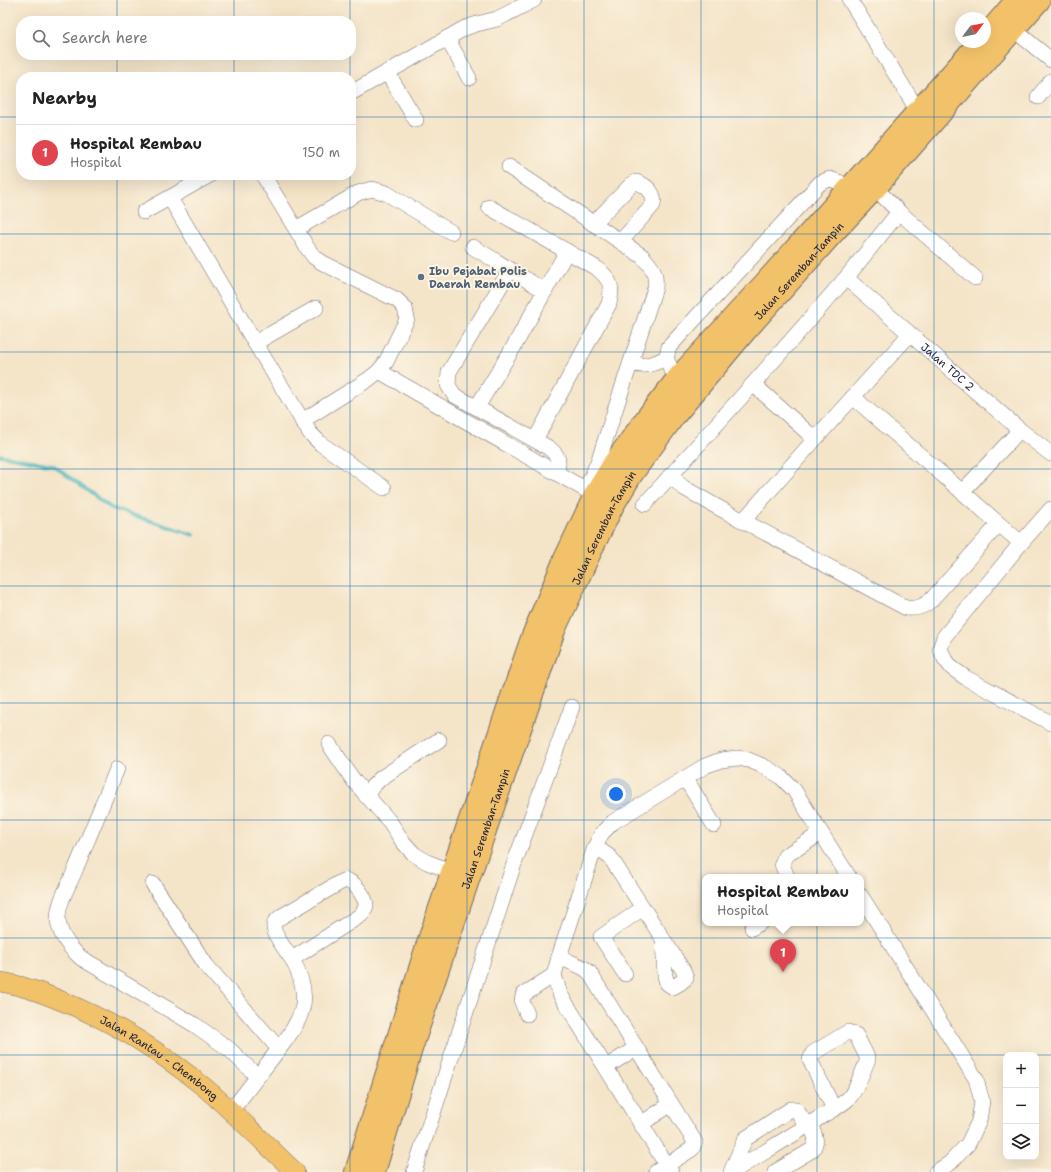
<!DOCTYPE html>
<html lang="en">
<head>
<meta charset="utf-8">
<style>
  :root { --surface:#fff; --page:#f6f6f6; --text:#222; --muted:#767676; --line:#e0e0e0; --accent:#ea580c }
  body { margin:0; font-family:"Shantell Sans",sans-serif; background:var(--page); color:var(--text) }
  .controls { position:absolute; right:12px; bottom:12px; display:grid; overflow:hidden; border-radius:8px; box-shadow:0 4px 16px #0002 }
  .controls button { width:36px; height:36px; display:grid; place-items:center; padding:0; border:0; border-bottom:1px solid var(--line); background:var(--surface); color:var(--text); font:20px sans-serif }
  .compass { position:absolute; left:955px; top:12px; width:36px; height:36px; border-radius:50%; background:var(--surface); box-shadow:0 4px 16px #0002; rotate:58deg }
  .you { position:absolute; left:616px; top:794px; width:14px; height:14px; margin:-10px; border:3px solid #fff; border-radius:50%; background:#1a73e8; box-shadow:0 0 0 6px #1a73e833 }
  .badge { display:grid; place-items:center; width:26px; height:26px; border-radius:50%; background:var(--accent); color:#fff; font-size:13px; font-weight:700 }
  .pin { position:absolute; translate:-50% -33px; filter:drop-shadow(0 1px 2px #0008) }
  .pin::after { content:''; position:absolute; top:21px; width:14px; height:12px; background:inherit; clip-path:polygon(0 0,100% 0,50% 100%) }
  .popup { position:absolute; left:702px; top:874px; width:162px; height:52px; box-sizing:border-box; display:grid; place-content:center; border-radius:8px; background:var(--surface); filter:drop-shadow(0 1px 3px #0005); font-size:13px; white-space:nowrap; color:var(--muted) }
  .popup b { font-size:15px; color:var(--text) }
  .popup::after { content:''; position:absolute; left:50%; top:100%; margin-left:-8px; border:8px solid transparent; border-top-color:var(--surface) }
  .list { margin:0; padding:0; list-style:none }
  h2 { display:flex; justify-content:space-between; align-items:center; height:52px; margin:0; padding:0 16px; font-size:17px }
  h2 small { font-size:13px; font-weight:400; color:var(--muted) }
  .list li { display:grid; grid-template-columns:26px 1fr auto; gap:12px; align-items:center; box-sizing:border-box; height:56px; padding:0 16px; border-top:1px solid var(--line) }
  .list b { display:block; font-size:15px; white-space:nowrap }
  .list p { margin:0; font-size:13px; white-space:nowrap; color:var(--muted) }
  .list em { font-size:13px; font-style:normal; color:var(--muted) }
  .icon { flex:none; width:22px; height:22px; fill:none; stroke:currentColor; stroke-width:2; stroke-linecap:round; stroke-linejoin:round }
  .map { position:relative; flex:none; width:1051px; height:1172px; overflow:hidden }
  .search { position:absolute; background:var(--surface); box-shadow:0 4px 16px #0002; left:16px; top:16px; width:340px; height:44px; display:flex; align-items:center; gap:10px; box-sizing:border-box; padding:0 14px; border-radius:16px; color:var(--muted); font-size:15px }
  .panel { position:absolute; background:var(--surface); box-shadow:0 4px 16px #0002; left:16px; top:72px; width:340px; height:108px; border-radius:16px }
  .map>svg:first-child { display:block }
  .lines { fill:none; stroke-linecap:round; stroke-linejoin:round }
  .stream { stroke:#46b5bd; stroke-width:3.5 }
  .minor-casing { stroke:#6c666c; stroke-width:16 }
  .major-casing { stroke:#6c666c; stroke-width:20 }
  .highway-casing { stroke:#6c666c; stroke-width:24 }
  .minor { stroke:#fff; stroke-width:15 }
  .major { stroke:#f2c26a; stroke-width:19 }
  .highway { stroke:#f2c26a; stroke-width:22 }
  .grid { fill:none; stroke:#1f6fb2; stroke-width:1; stroke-opacity:0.55 }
  .service-dot { fill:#5c6f8a; stroke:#fcf5e5; stroke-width:1.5 }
  .labels { text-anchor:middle; stroke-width:4; stroke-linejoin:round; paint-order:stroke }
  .service-label { font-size:11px; font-weight:bold; fill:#4e5e75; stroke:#fcf5e5; text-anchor:start }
  .street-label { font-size:11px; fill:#22223b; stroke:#fcf5e5 }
</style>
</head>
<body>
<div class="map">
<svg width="1051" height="1172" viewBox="0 0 1051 1172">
  <rect width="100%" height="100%" fill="#fcf5e5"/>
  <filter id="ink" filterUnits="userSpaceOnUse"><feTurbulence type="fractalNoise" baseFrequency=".025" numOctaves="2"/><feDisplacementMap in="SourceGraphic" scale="8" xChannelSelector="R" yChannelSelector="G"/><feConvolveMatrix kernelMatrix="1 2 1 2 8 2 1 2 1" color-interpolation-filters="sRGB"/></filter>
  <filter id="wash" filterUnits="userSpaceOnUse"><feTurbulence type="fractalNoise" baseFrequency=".012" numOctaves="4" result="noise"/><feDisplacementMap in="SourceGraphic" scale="16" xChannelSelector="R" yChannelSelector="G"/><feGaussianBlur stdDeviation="0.9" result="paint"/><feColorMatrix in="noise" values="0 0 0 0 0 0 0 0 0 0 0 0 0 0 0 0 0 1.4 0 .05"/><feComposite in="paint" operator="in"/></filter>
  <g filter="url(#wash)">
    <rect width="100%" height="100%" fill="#f4e4c8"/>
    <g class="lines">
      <!-- stream -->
      <path class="stream" d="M0,455L53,465L111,508L194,535"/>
    </g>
  </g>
  <g filter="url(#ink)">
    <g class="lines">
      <!-- minor casing -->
      <g class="minor-casing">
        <g id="minor">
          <path d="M850,0L918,111"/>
          <path d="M1013,29L1051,60"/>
          <path d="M447,38L469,78"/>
          <path d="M387,72L416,120"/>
          <path d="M351,93L465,28L477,24L497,19L534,0"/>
          <path d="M1038,97L1051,81"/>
          <path d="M509,167L642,256C652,267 657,272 655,288L599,459L592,476L585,489"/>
          <path d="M263,175L308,249L314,257L323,263L397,300L405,308L407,319L386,362L379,371L369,379L302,421"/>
          <path d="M875,188L899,212L975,278"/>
          <path d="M170,198L255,343L310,433L321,444L384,488"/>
          <path d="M489,207L598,269C611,280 613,287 609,304L535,440"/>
          <path d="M144,212L210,175"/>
          <path d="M593,224L631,185L636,182C647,185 656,194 653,205L621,241"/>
          <path d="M296,229L358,193L372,189L386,193L451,232"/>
          <path d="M473,247L545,291"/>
          <path d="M510,270L449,372L448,385L454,395L549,448C558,455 561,462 555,472"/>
          <path id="s1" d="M846,278L1020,430L1051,454"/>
          <path d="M255,343L316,308"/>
          <path d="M631,363C645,368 653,364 666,358"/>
          <path d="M379,371L593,494"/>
          <path d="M679,377L671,369L666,358L669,347L820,183L830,179L839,182L848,190"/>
          <path d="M753,384L815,439"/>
          <path d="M853,397L1021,543"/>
          <path d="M477,407L513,348L567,251"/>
          <path d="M670,476L684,488L719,508L906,608C917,609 923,607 931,600L999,524"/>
          <path d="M962,492L1020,430"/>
          <path d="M645,504L753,384L846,278L899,212"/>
          <path d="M1051,509L1021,543L944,637L940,649L945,659L952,668L966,678L1051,723"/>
          <path d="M743,521L815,439L910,334"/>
          <path d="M329,744L354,781L390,822L403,842L414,854L427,862L453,872"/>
          <path d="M117,769C103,802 90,835 76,868C70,884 58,901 58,919C59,935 70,948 81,958L195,1025L229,1049L257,1076"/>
          <path d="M685,778L714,825"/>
          <path d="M366,796L372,787L381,778L439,740"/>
          <path d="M595,847L610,857L683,970L686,978L680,983L673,987L667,983L665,976L663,939"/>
          <path d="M787,877L782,864L785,856L821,833"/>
          <path d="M153,884L206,965L279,1049L231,1111"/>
          <path d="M861,896L976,1079L982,1101L979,1121L968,1144L950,1163L936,1172"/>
          <path d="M752,928L760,923"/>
          <path d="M559,957L584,968L589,972L695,1142L692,1149L656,1172"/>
          <path d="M625,974L601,937L643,908"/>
          <path d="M527,1014L522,1002L523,995L554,975"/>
          <path d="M279,1049C304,1017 313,997 292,959L361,915C363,912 365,910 366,906C367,900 356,884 350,882C347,880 344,880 341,882L282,916C279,918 275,921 274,925C272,933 287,952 292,959"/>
          <path d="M606,1067L636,1048"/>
          <path d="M641,1124L671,1104"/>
          <path d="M414,1172L513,867L572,707"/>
          <path d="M671,1172L560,994L554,975L559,957L595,847L602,833L613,822L705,766L721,760L737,758L749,760L765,767L780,776L794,790L849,877"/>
          <path d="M731,1172L745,1139L791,1109H796L807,1126"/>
          <path d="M732,1172C761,1154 790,1137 819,1118C828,1112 841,1106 849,1098C858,1087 863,1071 868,1059L856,1035L848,1032L813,1053L810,1060L834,1109"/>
          <path d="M775,1172L812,1150C819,1141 814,1134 810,1124"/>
        </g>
      </g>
      <!-- major casing -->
      <g class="major-casing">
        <g id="major">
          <path id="s2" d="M0,982C22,985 43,993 64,1002C114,1022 162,1053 204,1087C236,1114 265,1144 295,1172"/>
        </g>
      </g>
      <!-- highway casing -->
      <g class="highway-casing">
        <g id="highway">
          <path d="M985,37L1017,0"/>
          <path d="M356,1172L428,943L532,638L565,559L595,495L615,462L649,415L679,377L766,282L980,42"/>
          <path id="s3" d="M374,1172L411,1049L468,880L554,630L592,548L613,505L631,475L674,416L745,331L831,235L875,188L1039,0"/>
        </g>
      </g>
      <!-- minor -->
      <use href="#minor" class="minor"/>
      <!-- major -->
      <use href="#major" class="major"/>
      <!-- highway -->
      <use href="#highway" class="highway"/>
    </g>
  </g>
  <!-- grid -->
  <path class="grid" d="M117,0V21M234,0V21M350,0V21M467,0V1172M584,0V1172M701,0V1172M817,0V1172M934,0V1172M117,55V77M234,55V77M350,55V77M0,117H21M351,117H1051M117,175V1172M234,175V1172M350,175V1172M0,234H1051M0,352H1051M0,469H1051M0,586H1051M0,703H1051M0,820H1051M0,938H1051M0,1055H1051"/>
  <!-- markers -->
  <circle class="service-dot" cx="421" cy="277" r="4"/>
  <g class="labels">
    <!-- service labels -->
    <g class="service-label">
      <text x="429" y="275">Ibu Pejabat Polis<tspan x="429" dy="13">Daerah Rembau</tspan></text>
    </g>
    <!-- street labels -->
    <g class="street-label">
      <text dy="4" stroke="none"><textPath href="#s3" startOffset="1009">Jalan Seremban-Tampin</textPath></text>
      <text dy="4" stroke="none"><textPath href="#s1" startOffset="135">Jalan TDC 2</textPath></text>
      <text dy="4" stroke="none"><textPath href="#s3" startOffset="685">Jalan Seremban-Tampin</textPath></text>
      <text dy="4" stroke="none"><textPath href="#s3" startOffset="361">Jalan Seremban-Tampin</textPath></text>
      <text dy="4" stroke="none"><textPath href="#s2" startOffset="178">Jalan Rantau - Chembong</textPath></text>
    </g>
  </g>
</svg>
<div class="controls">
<button>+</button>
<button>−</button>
<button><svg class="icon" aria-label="layers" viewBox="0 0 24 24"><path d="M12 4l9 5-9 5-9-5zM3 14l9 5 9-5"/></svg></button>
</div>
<svg class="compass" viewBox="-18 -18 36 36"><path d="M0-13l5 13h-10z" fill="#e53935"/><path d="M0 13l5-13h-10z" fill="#767676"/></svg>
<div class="you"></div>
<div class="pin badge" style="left:783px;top:972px;background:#e0444e">1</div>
<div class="popup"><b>Hospital Rembau</b>Hospital</div>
<div class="search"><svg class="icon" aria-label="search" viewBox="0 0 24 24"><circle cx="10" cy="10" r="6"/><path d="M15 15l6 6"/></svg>Search here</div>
<section class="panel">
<h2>Nearby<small></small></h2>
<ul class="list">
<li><span class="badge" style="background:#e0444e">1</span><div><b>Hospital Rembau</b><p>Hospital</p></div><em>150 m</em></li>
</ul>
</section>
</div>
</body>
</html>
